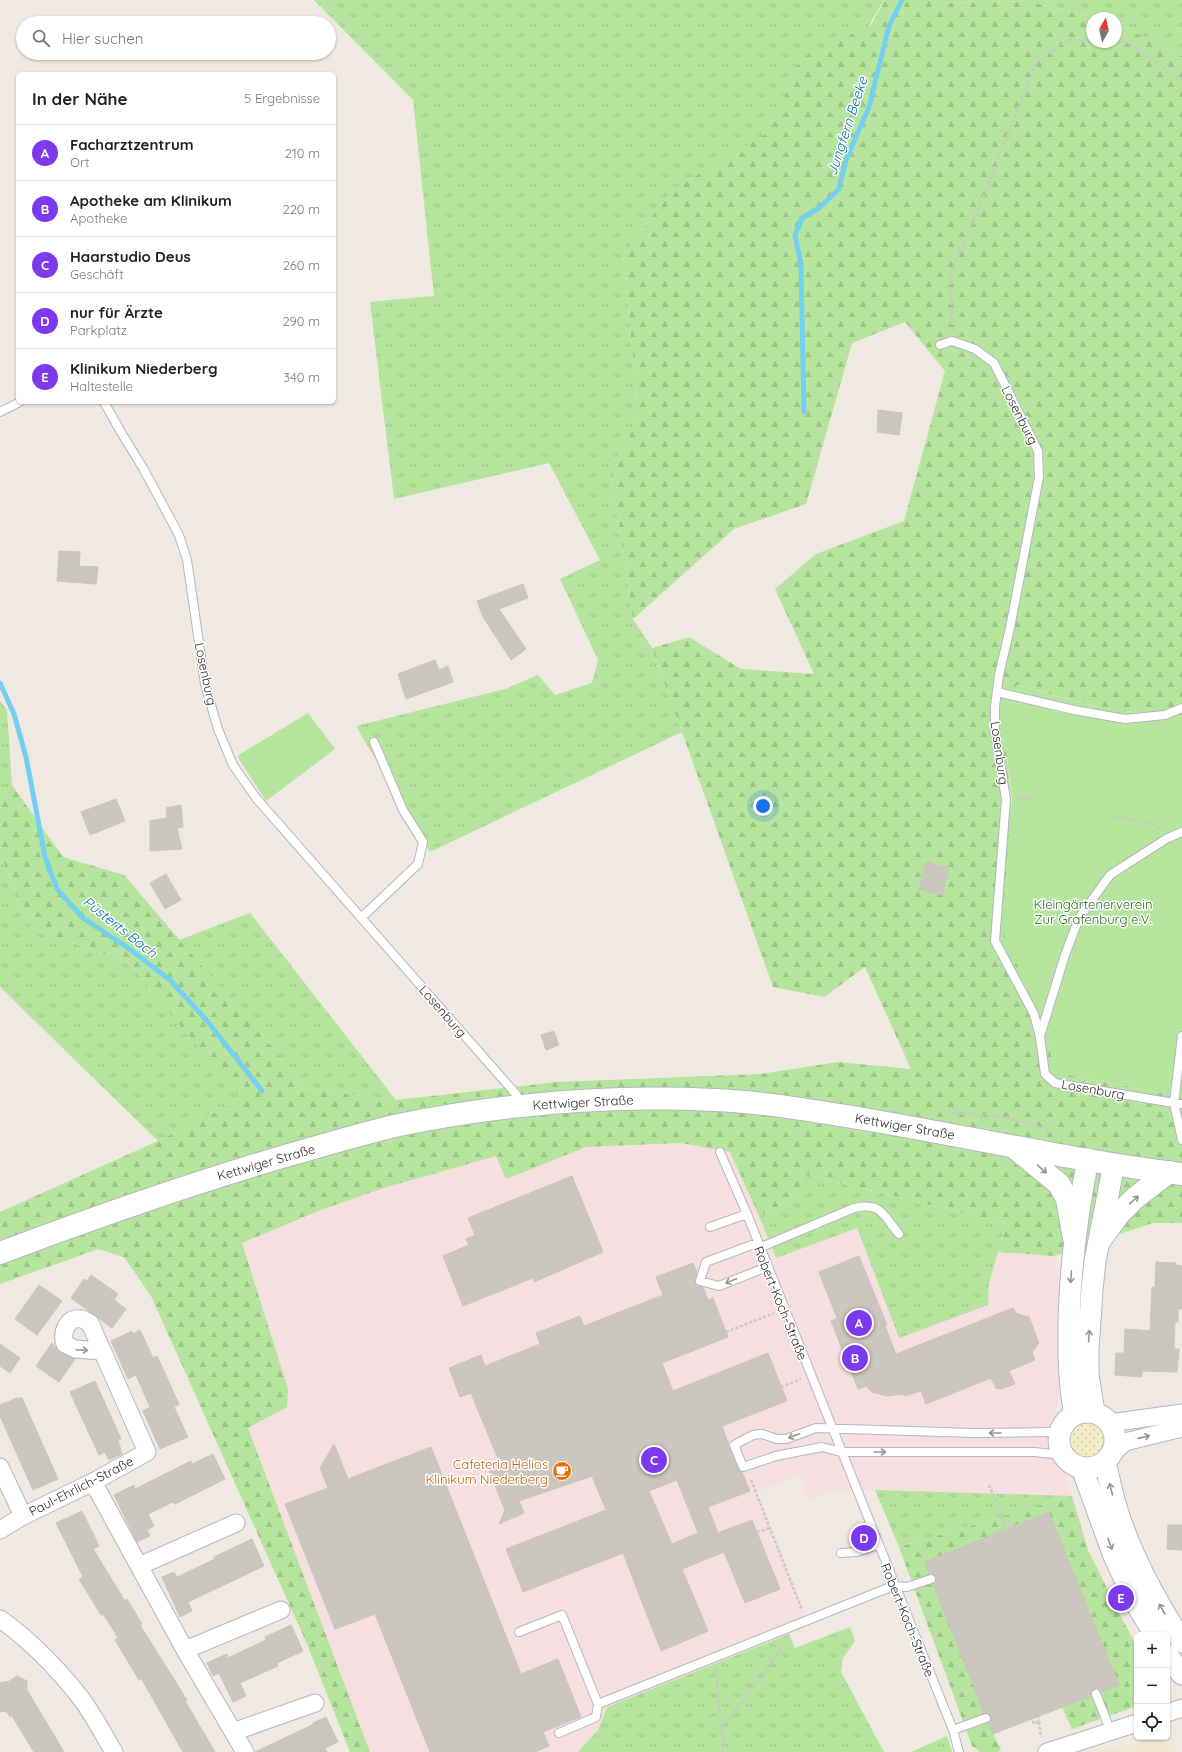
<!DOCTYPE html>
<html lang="de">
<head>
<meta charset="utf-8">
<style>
  :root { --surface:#fff; --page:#f2f2f2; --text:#222; --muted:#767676; --line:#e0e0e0; --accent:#7c3aed }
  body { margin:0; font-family:Quicksand,sans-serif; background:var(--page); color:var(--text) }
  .controls { position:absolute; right:12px; bottom:12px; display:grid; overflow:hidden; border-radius:6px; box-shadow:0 1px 3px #0004 }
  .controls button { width:36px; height:36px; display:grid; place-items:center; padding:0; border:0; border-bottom:1px solid var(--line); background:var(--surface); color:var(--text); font:20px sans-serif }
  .compass { position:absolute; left:1086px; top:12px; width:36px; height:36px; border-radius:50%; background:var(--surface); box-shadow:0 1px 3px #0004; rotate:8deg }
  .you { position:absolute; left:763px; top:806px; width:14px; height:14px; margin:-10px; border:3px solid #fff; border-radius:50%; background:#1a73e8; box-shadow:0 0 0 6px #1a73e833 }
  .badge { display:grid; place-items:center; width:26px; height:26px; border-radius:50%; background:var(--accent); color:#fff; font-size:13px; font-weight:700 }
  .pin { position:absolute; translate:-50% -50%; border:2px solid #fff; box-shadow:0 1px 4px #0006 }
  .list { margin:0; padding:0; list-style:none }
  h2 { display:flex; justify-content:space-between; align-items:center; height:52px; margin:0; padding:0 16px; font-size:17px }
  h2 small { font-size:13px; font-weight:400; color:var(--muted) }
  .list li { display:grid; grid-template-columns:26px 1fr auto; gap:12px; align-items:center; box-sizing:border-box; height:56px; padding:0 16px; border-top:1px solid var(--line) }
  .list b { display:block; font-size:15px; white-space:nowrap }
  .list p { margin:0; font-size:13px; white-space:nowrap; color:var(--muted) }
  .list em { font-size:13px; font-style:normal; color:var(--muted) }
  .icon { flex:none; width:22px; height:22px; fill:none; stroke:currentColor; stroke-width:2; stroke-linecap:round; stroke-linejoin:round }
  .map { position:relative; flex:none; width:1182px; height:1752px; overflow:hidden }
  .search { position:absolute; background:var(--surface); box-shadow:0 1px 3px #0004; left:16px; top:16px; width:320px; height:44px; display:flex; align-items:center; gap:10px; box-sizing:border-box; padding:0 14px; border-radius:22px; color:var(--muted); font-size:15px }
  .panel { position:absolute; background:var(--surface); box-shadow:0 1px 3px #0004; left:16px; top:72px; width:320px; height:332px; border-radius:6px }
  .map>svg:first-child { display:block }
  .education { fill:#f0e6d1 }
  .medical { fill:#f5dfe0 }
  .grass { fill:url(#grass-tufts) }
  .forest { fill:url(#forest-firs) }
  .sand { fill:url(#sand-dots) }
  .garden { fill:#b6e59e }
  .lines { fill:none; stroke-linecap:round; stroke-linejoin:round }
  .stream { stroke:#75cff0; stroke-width:5 }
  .building { fill:#cbc7bf; stroke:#cbc5ba; fill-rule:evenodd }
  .service-casing { stroke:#b4b7c1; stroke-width:10 }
  .minor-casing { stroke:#b4b7c1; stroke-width:19 }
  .tertiary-casing { stroke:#b4b7c1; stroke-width:23 }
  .secondary-casing { stroke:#b4b7c1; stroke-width:24 }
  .path { stroke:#c9c9c9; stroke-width:2.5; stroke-dasharray:3 2; stroke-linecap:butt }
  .service { stroke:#fff; stroke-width:8 }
  .minor { stroke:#fff; stroke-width:17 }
  .tertiary { stroke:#fff; stroke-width:21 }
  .secondary { stroke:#fff; stroke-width:22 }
  .oneway { stroke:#969696 }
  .labels { text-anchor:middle; stroke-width:3; stroke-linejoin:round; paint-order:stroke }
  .street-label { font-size:13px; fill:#2e2e2e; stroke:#fff }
  .park-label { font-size:13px; fill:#2c6e1b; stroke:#fff }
  .food-label { font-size:13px; fill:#c56008; stroke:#fff; text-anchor:end }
  .water-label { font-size:14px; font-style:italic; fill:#0d6fa3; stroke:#fff }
</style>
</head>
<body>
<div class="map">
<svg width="1182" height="1752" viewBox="0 0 1182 1752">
  <defs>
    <pattern id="grass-tufts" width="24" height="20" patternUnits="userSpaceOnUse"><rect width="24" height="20" fill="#b6e59e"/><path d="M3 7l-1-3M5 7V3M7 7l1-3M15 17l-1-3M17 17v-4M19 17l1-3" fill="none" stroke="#9dc588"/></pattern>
    <pattern id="forest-firs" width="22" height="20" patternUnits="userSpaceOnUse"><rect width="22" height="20" fill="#b6e59e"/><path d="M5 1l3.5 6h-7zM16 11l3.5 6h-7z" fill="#9dc588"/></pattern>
    <pattern id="sand-dots" width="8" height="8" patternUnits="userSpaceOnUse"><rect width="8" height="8" fill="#f3ecc5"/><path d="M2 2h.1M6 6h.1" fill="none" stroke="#d1cbaa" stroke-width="1.8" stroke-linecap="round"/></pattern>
  </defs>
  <rect width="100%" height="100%" fill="#efe9e1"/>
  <!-- education -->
  <path class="education" d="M1174,1736L1175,1752H1092L1102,1749L1139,1744Z"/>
  <!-- medical -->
  <path class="medical" d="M681,1143L730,1152L776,1257L857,1228L899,1338L988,1305L989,1283L998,1252L1054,1256L1058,1278L1059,1395L1052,1442L1072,1496L834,1490L809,1499L799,1475L757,1492L811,1626L607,1707L598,1730L578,1752H370L248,1428L287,1407L242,1243L318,1211L384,1188L497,1156L506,1178L586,1147Z"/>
  <!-- grass -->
  <path class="grass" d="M314,0H884L868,27L801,60L771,132L672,190L623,255L639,420L610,468L633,619L652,648L682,732L430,852L356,726L505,689L538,675L555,695L592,683L598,660L560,579L600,560L549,463L394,499L370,302L434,296L413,100Z
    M938,0H1182V56L1116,23V18H1095L1028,1L938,3Z
    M0,701L7,710L12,785L0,797Z
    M0,853L31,928L128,962L242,1099L158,1141L0,987Z
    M250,913L396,1100L307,1089L179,940Z
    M801,1173L1006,1224L989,1283L988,1305L899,1338L857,1228L776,1258L759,1216L792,1200L800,1188Z
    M875,1490L1072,1496L899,1547Z
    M850,1627L855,1641L843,1658L841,1672L884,1752H578L598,1730L607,1707L789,1634L795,1648Z
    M947,1736L952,1752H911Z"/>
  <!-- forest -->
  <path class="forest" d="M885,0H938V3L1028,1L1094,18H1092V42H1116V23L1182,56V704C1177,706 1171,709 1165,711C1126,719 1057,695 1017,685L1001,733L1006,746L1012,810L1054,1072L1182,1097V1223H1153L1054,1256L998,1252L1006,1224L801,1173L800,1188L792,1200L759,1216L730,1152L681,1143L586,1147L506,1179L496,1156L384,1188L318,1211L242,1243L288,1389L287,1407L248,1428L370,1752H350L307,1644L151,1296L124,1257L98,1249L0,1284V1212L158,1141L241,1099L128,962L31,928L0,853V797L12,785L63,857L124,875L307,1089L396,1100L556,1082L761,1074L838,1062L911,1069L865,967L824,997L773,987L652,648L689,637L741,669L814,674L775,589L816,554L904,521L945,371L905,322L852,343L806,504L734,529L633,619L610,468L639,420L623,255L672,190L770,132L801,59L871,25Z
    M1072,1496L1088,1550L1137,1648V1706L1072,1729L1062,1707L1119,1685L1049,1512L925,1562L993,1734L1001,1749L998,1752H980L972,1746L899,1547Z"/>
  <!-- sand -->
  <path class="sand" d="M1067 1439a20 20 0 1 1 40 0a20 20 0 1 1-40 0Z"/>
  <!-- garden -->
  <path class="garden" d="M1016,685C1056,695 1126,719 1165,711C1171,709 1177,706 1182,704V1097L1054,1072L1049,1041L1002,929L1012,802L1006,746L1001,733V707L1012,700Z
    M308,713L335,749L266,801L237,756Z"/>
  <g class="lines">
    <!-- stream -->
    <path class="stream" d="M804,412L801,264L795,235L802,218L819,208L839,189L846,160L869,107L889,26L902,0
      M0,683L14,714L26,757L45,857L57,889L83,918L131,950L171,981L208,1022L262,1091"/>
  </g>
  <!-- building -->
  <path class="building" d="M878,410L902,413L899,435L877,432Z
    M59,551L80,552L79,566L98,567L96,584L57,581Z
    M523,584L528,598L499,609L526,649L511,660L483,617L477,601Z
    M435,660L439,670L448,666L453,682L406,699L398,674Z
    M116,799L125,821L90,835L81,812Z
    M181,805L183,827L177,828L182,849L150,851V821L167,818L166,808Z
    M926,862L949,868L942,895L919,889Z
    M166,874L181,900L165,909L150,883Z
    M554,1031L559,1045L546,1050L541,1035Z
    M572,1176L603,1252L534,1282L533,1278L463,1306L443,1256L469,1245L466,1239L475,1235L468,1218Z
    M859,1256L887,1325L885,1326L896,1354L1013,1308L1017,1314L1029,1317L1039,1343L1032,1352L1035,1360L1009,1371L1015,1384L1001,1389L996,1388L991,1378L926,1404L921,1391L905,1396L904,1394L887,1396L872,1392L866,1386L858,1389L831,1321L837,1318L819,1272Z
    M1156,1262L1176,1263V1265L1182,1266V1309H1178V1322H1175L1174,1349H1179L1177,1372L1142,1371V1377L1115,1375L1116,1353H1124L1125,1329L1150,1331L1152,1287L1155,1288Z
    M693,1263L697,1272L695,1283L696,1285L703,1287L708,1300L713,1298L728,1337L662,1363L673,1391L768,1353L787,1401L722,1426L738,1469L742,1472L750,1491L708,1507L718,1533L752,1520L780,1589L745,1603L724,1552L682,1569L708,1631L661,1651L623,1553L523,1592L506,1549L606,1510L592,1476L519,1501L524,1513L499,1524L505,1510L487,1466L499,1461L471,1393L460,1397L449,1368L481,1355L485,1366L540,1344L536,1333L580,1316L584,1326L663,1295L656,1277ZM677,1480L698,1533L672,1544L649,1491Z
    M91,1275L118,1294L114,1300L126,1309L112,1328L71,1298L84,1279L87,1281Z
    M39,1285L62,1301L37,1335L15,1319Z
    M140,1330L153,1358L157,1356L179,1404L174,1407L188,1437L160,1449L143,1411L150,1407L136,1375L128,1379L111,1341L132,1331L133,1334Z
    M52,1343L60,1353L75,1359L59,1382L36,1366Z
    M0,1344L20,1358L10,1373L0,1366Z
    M95,1381L121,1439L118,1440L122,1454L109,1460L105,1452L99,1455L70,1392Z
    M17,1398H22L58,1479L33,1490L0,1416V1405Z
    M334,1444L348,1479L431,1447L521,1674L558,1659L581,1717L543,1732L549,1746L535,1752H430L375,1614L335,1629L285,1504L328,1488L320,1468Z
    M213,1454L225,1479L175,1504L173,1502L148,1514L154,1526L147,1530L150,1536L137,1542L114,1495L134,1485L135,1489L191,1461L192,1464Z
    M82,1511L99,1546L93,1549L125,1601L127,1599L142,1624L140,1625L187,1700L185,1701L215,1752H183L141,1678L139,1680L115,1640L118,1638L111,1626L103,1614L101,1615L79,1579L83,1577L56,1523Z
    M1049,1512L1119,1685L1101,1692L1097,1689H1094L1091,1693V1696L993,1734L988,1723L991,1719V1716L987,1713H984L933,1584L936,1580V1577L932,1574H929L925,1562Z
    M1168,1525H1182V1550L1167,1549Z
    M252,1539L264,1566L188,1602L192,1611L180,1617L162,1577L174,1572L177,1577L215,1559L214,1557Z
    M291,1625L303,1651L277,1663L278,1666L240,1683L246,1696L233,1702L219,1673L213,1676L207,1663L227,1654L228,1658L266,1640L265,1637Z
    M17,1676L27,1681V1690L64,1752H34L12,1716L10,1717L6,1711L0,1712V1683L10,1681Z
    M326,1717L338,1742L325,1748L327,1752H255L314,1724L313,1723Z"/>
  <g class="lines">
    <!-- service casing -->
    <g class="service-casing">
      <path id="service" d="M940,345L952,341L975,349L994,363L1038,451L1039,477L1010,628L999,675L995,707V733L1006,799L995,941L1034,1014L1040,1037L1045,1074L1055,1083L1174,1103L1182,1140
        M104,402L122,434L143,468L179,535L187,560L205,684L218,729L233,765L256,798L515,1093L523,1105
        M0,412L20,402
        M997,692L1074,710L1125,719L1165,715L1182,708
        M362,917L418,864L423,842L403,810L374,742
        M1040,1036L1065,955L1079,918L1110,875L1166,839L1182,832
        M1182,1036L1174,1103L1182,1104
        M720,1152L747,1214
        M710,1227L747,1214L953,1730L959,1752
        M757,1243L706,1262L700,1281L719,1286L767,1267
        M759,1248L854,1208C882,1202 883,1215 899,1234
        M1059,1432L973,1433L816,1428L786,1439H777L762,1434L753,1435L734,1445L743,1467L776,1456L822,1447L841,1452H1034L1062,1455
        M841,1553L857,1552L878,1545
        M519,1632L562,1615L598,1704L878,1592L894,1586L907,1587L931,1579
        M1096,1694L1111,1732
        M953,1730L986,1718
        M559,1733L596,1717L598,1704"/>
    </g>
    <!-- minor casing -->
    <g class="minor-casing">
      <path id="minor" d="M1110,1423L1182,1413
        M1112,1454L1125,1442L1182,1428
        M0,1467L23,1516
        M93,1482L185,1650L245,1752
        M0,1530L23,1516L93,1482L147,1452L90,1323C87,1322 84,1319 81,1319C67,1316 61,1333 65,1344L75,1349L101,1351
        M139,1566L236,1523
        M0,1619C30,1640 57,1668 80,1697C93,1714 103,1734 114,1752
        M185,1650L281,1610
        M1167,1713L1182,1708
        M233,1732L315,1703
        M1047,1752L1137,1723"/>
    </g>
    <!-- tertiary casing -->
    <g class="tertiary-casing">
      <path id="tertiary" d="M1059 1440a28 28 0 1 1 56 0a28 28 0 1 1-56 0Z
        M1094,1412L1088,1375V1350L1092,1290L1095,1261L1114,1164
        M1075,1414C1070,1391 1069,1367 1069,1344C1068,1281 1076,1220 1088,1159
        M1105,1462C1109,1478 1112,1494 1117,1510C1131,1556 1156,1601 1182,1642
        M1082,1468L1114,1556L1137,1605L1155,1635
        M1167,1655L1182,1674"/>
    </g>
    <!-- secondary casing -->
    <g class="secondary-casing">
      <path id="secondary" d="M1015,1148L1059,1184L1067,1199L1074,1238
        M1100,1240L1119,1214L1135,1198L1169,1172
        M0,1253C93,1218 187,1185 282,1157C321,1146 360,1134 399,1125C502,1104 609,1095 714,1100C765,1102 814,1111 864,1119C970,1137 1076,1161 1182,1174"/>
    </g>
    <!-- path -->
    <path class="path" d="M1116,41H1126L1182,81
      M952,330L950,274L990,181L1035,64L1068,40L1092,41
      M1018,798H1033
      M1114,816L1153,824L1159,829
      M947,1113C974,1114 1001,1116 1027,1123C1038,1126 1048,1131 1059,1134
      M726,1332L774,1313
      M781,1387L801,1379
      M751,1480L802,1610
      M989,1485L1001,1512L1003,1523L1008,1521L1018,1536
      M757,1532L770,1528
      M1001,1551L1003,1524
      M716,1670L721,1730
      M1026,1702L1034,1724L1039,1721L1041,1737
      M1036,1705L1039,1721
      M723,1752L724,1747L721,1730L782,1648L783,1643"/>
    <!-- service -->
    <use href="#service" class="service"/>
    <!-- minor -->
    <use href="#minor" class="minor"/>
    <!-- tertiary -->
    <use href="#tertiary" class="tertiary"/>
    <!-- secondary -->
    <use href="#secondary" class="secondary"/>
  </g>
  <!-- one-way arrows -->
  <defs><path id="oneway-shaft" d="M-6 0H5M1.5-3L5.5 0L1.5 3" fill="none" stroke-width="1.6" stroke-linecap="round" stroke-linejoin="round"/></defs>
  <g class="oneway">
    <use href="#oneway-shaft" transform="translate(1042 1169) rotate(41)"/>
    <use href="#oneway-shaft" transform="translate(1134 1200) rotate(-41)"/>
    <use href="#oneway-shaft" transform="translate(1071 1277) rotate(94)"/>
    <use href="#oneway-shaft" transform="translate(731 1281) rotate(158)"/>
    <use href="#oneway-shaft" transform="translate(1089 1336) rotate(-86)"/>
    <use href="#oneway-shaft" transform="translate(82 1350) rotate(3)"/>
    <use href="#oneway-shaft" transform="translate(995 1433) rotate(180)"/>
    <use href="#oneway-shaft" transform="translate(794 1436) rotate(159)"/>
    <use href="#oneway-shaft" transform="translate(1144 1437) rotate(-13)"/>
    <use href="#oneway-shaft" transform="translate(880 1452)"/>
    <use href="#oneway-shaft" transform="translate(1111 1489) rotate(-104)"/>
    <use href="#oneway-shaft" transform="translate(1110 1544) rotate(69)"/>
    <use href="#oneway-shaft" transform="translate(1162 1609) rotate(-119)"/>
  </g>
  <!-- icons -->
  <defs>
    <g id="cafe-disc" transform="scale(1)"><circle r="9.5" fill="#e8710a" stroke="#fff"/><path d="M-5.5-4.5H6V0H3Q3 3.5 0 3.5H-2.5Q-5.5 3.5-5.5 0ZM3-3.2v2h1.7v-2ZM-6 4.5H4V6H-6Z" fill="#fff"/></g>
  </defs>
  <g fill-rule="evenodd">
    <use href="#cafe-disc" x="562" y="1471"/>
  </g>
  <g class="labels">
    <!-- street labels -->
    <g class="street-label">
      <text transform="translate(1020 415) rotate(63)" y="5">Losenburg</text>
      <text transform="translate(206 674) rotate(78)" y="5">Losenburg</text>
      <text transform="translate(1000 753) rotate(82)" y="5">Losenburg</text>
      <text transform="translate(443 1011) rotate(49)" y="5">Losenburg</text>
      <text transform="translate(1093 1089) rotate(10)" y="5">Losenburg</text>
      <text transform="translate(583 1102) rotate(-3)" y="5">Kettwiger Straße</text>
      <text transform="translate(905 1126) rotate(10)" y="5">Kettwiger Straße</text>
      <text transform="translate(266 1162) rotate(-16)" y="5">Kettwiger Straße</text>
      <text transform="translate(781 1303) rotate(68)" y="5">Robert-Koch-Straße</text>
      <text transform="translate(81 1486) rotate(-27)" y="5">Paul-Ehrlich-Straße</text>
      <text transform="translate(908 1620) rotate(68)" y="5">Robert-Koch-Straße</text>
    </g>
    <!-- park labels -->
    <g class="park-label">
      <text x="1093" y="909">Kleingärtenerverein<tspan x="1093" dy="15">Zur Grafenburg e.V.</tspan></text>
    </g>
    <!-- food labels -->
    <g class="food-label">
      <text x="548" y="1469">Cafeteria Helios<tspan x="548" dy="15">Klinikum Niederberg</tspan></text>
    </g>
    <!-- water labels -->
    <g class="water-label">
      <text transform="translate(847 126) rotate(-72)" y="5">Jungfern Beeke</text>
      <text transform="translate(120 927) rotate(38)" y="5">Püsterts Bach</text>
    </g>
  </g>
</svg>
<div class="controls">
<button>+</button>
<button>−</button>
<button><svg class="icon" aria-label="locate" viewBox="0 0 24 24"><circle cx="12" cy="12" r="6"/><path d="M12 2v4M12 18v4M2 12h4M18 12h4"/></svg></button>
</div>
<svg class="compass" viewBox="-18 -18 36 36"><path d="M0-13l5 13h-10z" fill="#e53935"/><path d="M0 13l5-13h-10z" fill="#767676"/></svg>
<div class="you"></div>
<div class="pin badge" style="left:859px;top:1323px">A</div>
<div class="pin badge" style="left:855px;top:1358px">B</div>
<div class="pin badge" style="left:654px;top:1460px">C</div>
<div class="pin badge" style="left:864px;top:1538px">D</div>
<div class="pin badge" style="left:1121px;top:1598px">E</div>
<div class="search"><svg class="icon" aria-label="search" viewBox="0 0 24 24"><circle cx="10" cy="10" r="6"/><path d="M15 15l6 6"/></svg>Hier suchen</div>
<section class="panel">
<h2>In der Nähe<small>5 Ergebnisse</small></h2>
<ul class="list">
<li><span class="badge">A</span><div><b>Facharztzentrum</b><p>Ort</p></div><em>210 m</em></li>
<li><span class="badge">B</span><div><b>Apotheke am Klinikum</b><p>Apotheke</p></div><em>220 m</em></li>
<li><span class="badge">C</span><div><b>Haarstudio Deus</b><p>Geschäft</p></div><em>260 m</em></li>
<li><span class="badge">D</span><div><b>nur für Ärzte</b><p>Parkplatz</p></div><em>290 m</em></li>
<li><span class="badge">E</span><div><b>Klinikum Niederberg</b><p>Haltestelle</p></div><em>340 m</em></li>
</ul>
</section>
</div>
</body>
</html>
